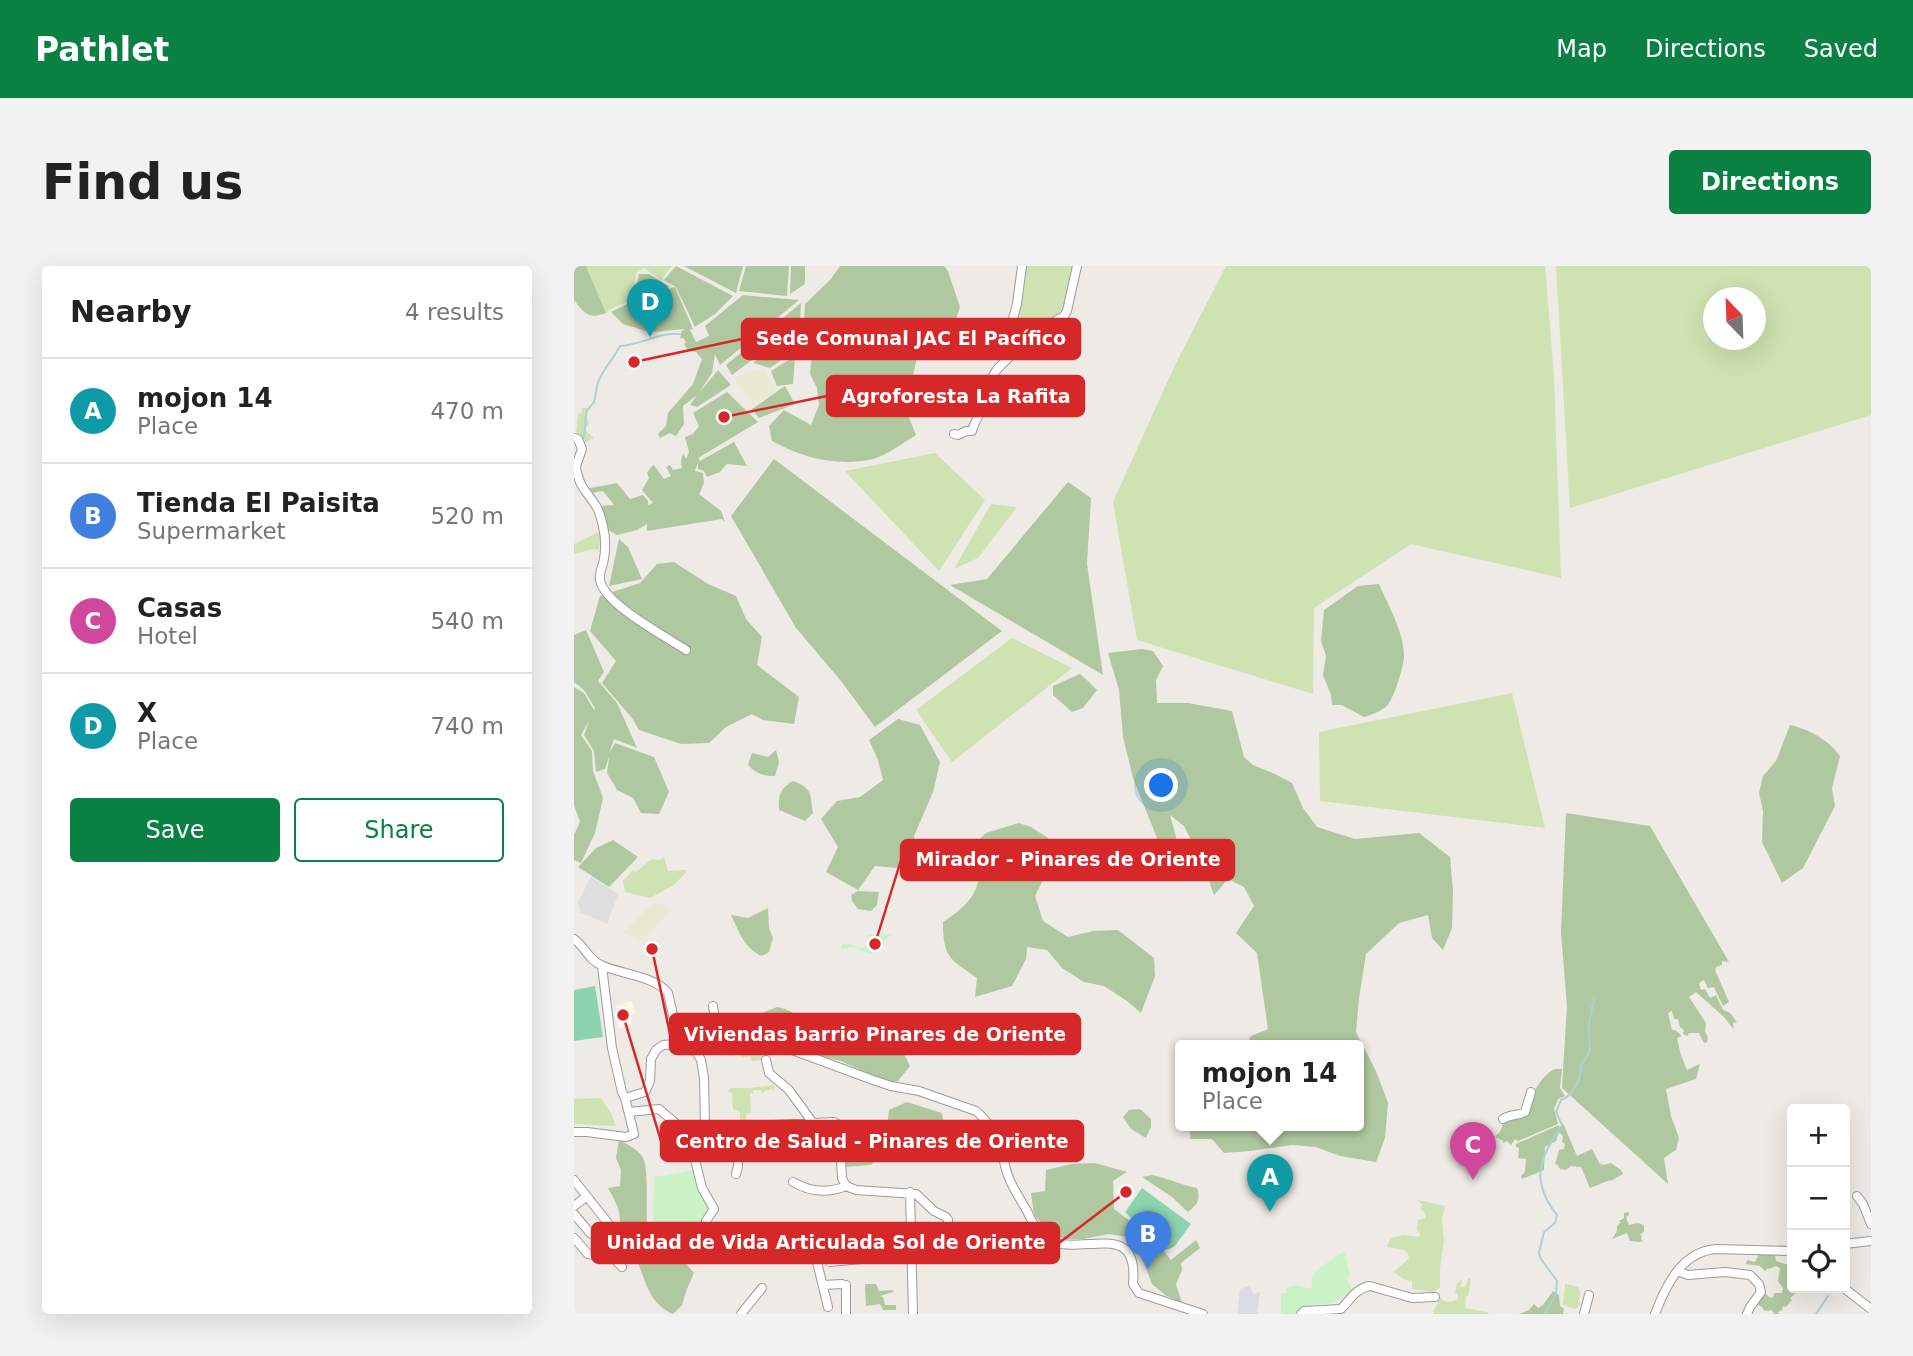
<!DOCTYPE html>
<html lang="en">
<head>
<meta charset="utf-8">
<style>
  :root { --surface:#fff; --page:#f2f2f2; --text:#222; --muted:#767676; --line:#e0e0e0; --accent:#0b8043 }
  body { margin:0; font-family:"DejaVu Sans",sans-serif; background:var(--page); color:var(--text) }
  .controls { position:absolute; right:21px; bottom:21px; display:grid; overflow:hidden; border-radius:7px; box-shadow:0 7px 28px #0002 }
  .controls button { width:63px; height:63px; display:grid; place-items:center; padding:0; border:0; border-bottom:2px solid var(--line); background:var(--surface); color:var(--text); font:35px sans-serif }
  .compass { position:absolute; left:1129px; top:21px; width:63px; height:63px; border-radius:50%; background:var(--surface); box-shadow:0 7px 28px #0002; rotate:337deg }
  .you { position:absolute; left:588px; top:520px; width:24px; height:24px; margin:-18px; border:5px solid #fff; border-radius:50%; background:#1a73e8; box-shadow:0 0 0 10px #1a73e833 }
  .badge { display:grid; place-items:center; width:46px; height:46px; border-radius:50%; background:var(--accent); color:#fff; font-size:23px; font-weight:700 }
  .pin { position:absolute; translate:-50% -58px; filter:drop-shadow(0 2px 4px #0008) }
  .pin::after { content:''; position:absolute; top:37px; width:24px; height:21px; background:inherit; clip-path:polygon(0 0,100% 0,50% 100%) }
  .popup { position:absolute; left:601px; top:774px; width:189px; height:91px; box-sizing:border-box; display:grid; place-content:center; border-radius:7px; background:var(--surface); filter:drop-shadow(0 2px 5px #0005); font-size:23px; white-space:nowrap; color:var(--muted) }
  .popup b { font-size:26px; color:var(--text) }
  .popup::after { content:''; position:absolute; left:50%; top:100%; margin-left:-14px; border:14px solid transparent; border-top-color:var(--surface) }
  .list { margin:0; padding:0; list-style:none }
  h2 { display:flex; justify-content:space-between; align-items:center; height:91px; margin:0; padding:0 28px; font-size:30px }
  h2 small { font-size:23px; font-weight:400; color:var(--muted) }
  .list li { display:grid; grid-template-columns:46px 1fr auto; gap:21px; align-items:center; box-sizing:border-box; height:105px; padding:0 28px; border-top:2px solid var(--line) }
  .list b { display:block; font-size:26px; white-space:nowrap }
  .list p { margin:0; font-size:23px; white-space:nowrap; color:var(--muted) }
  .list em { font-size:23px; font-style:normal; color:var(--muted) }
  .actions { display:flex; gap:14px; padding:21px 28px }
  .actions a { flex:1; padding:16px 0; border:2px solid var(--accent); border-radius:7px; text-align:center; font-size:24px; color:var(--accent) }
  .actions .main { background:var(--accent); color:#fff }
  .icon { flex:none; width:38px; height:38px; fill:none; stroke:currentColor; stroke-width:2; stroke-linecap:round; stroke-linejoin:round }
  .map { position:relative; flex:none; width:1297px; height:1048px; overflow:hidden; border-radius:7px }
  header { display:flex; align-items:center; gap:42px; box-sizing:border-box; height:98px; padding:0 35px; background:var(--accent); color:#fff }
  header strong { font-size:33px }
  nav { display:flex; gap:38px; margin-inline-start:auto; font-size:24px }
  .intro { display:flex; align-items:center; justify-content:space-between; box-sizing:border-box; height:168px; padding:0 42px }
  h1 { margin:0; font-size:49px }
  .button { padding:18px 32px; border-radius:7px; background:var(--accent); color:#fff; font-size:24px; font-weight:700 }
  main { display:flex; gap:42px; padding:0 42px }
  aside { flex:1; background:var(--surface); border-radius:7px; box-shadow:0 7px 28px #0002 }
  .map>svg:first-child { display:block }
  .education { fill:#fbf8e1 }
  .farmland { fill:#eae9d2 }
  .grass { fill:#cfe2b1; fill-rule:evenodd }
  .forest { fill:#b0c89f }
  .park { fill:#c9f3c7 }
  .pitch { fill:#8cd3b0 }
  .parking { fill:#dedede }
  .plaza { fill:#dadbe3 }
  .lines { fill:none; stroke-linecap:round; stroke-linejoin:round }
  .stream { stroke:#abd1d6; stroke-width:2 }
  .minor-casing { stroke:#9b9b9b; stroke-width:10 }
  .minor { stroke:#fff; stroke-width:8 }
  .leader { fill:none; stroke:#d62828; stroke-width:2.5 }
  .callout-dot { fill:#d62828; stroke:#fff; stroke-width:2.5 }
  .callout { fill:#d62828; stroke:#d62828; stroke-width:2.5 }
  .callout-label { font-size:19px; text-anchor:middle; font-weight:bold; fill:#fff }
</style>
</head>
<body>
<header>
<strong>Pathlet</strong>
<nav><a>Map</a><a>Directions</a><a>Saved</a></nav>
</header>
<div class="intro"><h1>Find us</h1><a class="button">Directions</a></div>
<main>
<aside>
<h2>Nearby<small>4 results</small></h2>
<ul class="list">
<li><span class="badge" style="background:#0f9aa8">A</span><div><b>mojon 14</b><p>Place</p></div><em>470 m</em></li>
<li><span class="badge" style="background:#3f7fe0">B</span><div><b>Tienda El Paisita</b><p>Supermarket</p></div><em>520 m</em></li>
<li><span class="badge" style="background:#d1479c">C</span><div><b>Casas</b><p>Hotel</p></div><em>540 m</em></li>
<li><span class="badge" style="background:#0f9aa8">D</span><div><b>X</b><p>Place</p></div><em>740 m</em></li>
</ul>
<div class="actions"><a class="main">Save</a><a>Share</a></div>
</aside>
<div class="map">
<svg width="1297" height="1048" viewBox="0 0 1297 1048">
  <rect width="100%" height="100%" fill="#eeeae5"/>
  <!-- education -->
  <path class="education" d="M58,735L61,748L58,749L57,752V759L45,763L42,740Z"/>
  <!-- farmland -->
  <path class="farmland" d="M189,102L202,124L179,139L160,111Z
    M80,636L98,644L68,675L49,667Z"/>
  <!-- grass -->
  <path class="grass" d="M12,0H98L87,14L70,2L62,7L57,34L35,44L32,47Z
    M448,0H503L493,45L436,79Z
    M652,0H971L980,110L987,312L837,278L740,342L739,428L563,374L539,236L601,99Z
    M982,0H1297V149L996,242ZM1140,32H1182V74H1140Z
    M8,142H16L12,149L15,158L10,163L20,172L10,177L2,169L4,148L8,146Z
    M361,187L411,234L365,305L271,205Z
    M417,238L443,241L404,292L380,303Z
    M27,265L25,284L19,283L0,288V278Z
    M438,372L498,402L378,496L342,444Z
    M938,427L971,562L746,535L745,466Z
    M90,591L94,605L114,604L100,619L76,632L51,626L49,615L59,604L62,606L78,593L85,594Z
    M168,777H171L173,781L181,780L182,777L191,778V794L178,795L176,790L167,792Z
    M200,819L201,826L199,823L190,825V827H188L187,824H179V827H176L177,847L172,848V856H166V846L159,843L158,827L154,826L156,822H174Z
    M27,832L37,847L42,860L0,858V833Z
    M844,934L871,940L868,953L870,975L866,1002V1021L860,1026L838,1023V1015L829,1013L820,1006L835,992L834,988L830,984L813,981L816,972L830,969L845,971L846,967L843,964L844,954L852,952L851,947L847,943L848,939Z
    M894,1012L897,1013L894,1030H892L891,1042L913,1046L915,1048H860L859,1046L866,1032C872,1037 877,1037 884,1033V1028L881,1027L883,1017L888,1014L887,1021H891Z
    M991,1018L1005,1021L1006,1029L1004,1036L1007,1038L1002,1043L989,1039Z"/>
  <!-- forest -->
  <path class="forest" d="M0,0H12L32,47C15,54 10,47 0,34Z
    M102,0L159,30L141,48L121,61L102,21L90,14Z
    M110,0H169L162,27Z
    M172,0H215L213,30L165,25Z
    M217,0H231V18L216,28Z
    M266,0H370L374,5L386,41L377,68L352,77L343,91L332,144L342,169C329,177 313,189 299,193C264,201 229,192 198,175L195,160L210,144L237,159L245,139L243,122L236,108L238,87L225,85L229,74L231,38L257,13Z
    M65,8H75L96,21L61,30Z
    M101,21L119,63L116,64L122,76L135,70L131,60L169,29L225,34L146,99L141,88L138,107L125,127L144,104L157,119L123,141L116,139L123,129L109,140L110,158L102,170L96,167L86,172L84,168L92,160L94,147L119,118L128,93L122,86L113,83L110,78L112,76L109,72H106L108,65L111,63L80,66L71,29Z
    M69,30L78,67L49,58L37,46Z
    M227,37L226,58L158,109L152,99Z
    M216,68L222,84L196,102L179,97Z
    M221,90L219,118L203,120L197,105Z
    M211,120L221,138L185,152L178,143Z
    M153,126L184,156L124,192L126,195L160,176L173,200L153,198L146,206L133,211L130,205L124,203V196L121,205L129,207L130,217L125,228L147,245L151,256L148,253L73,265V258L63,264L43,269L34,264L26,240L40,239L29,225L17,227L11,223L43,217L56,233L69,229L74,235V239L79,237L68,224L75,212L73,207L78,200L80,199L90,213L97,210L92,201L96,199L99,204L108,202L107,196L109,187L112,193L115,186L111,171L119,168L125,160L119,147Z
    M200,193L428,365L301,461L267,415L222,362L157,250Z
    M494,216L517,232L513,298L529,409L376,319L413,313Z
    M45,273L54,281L68,313L35,320Z
    M100,296L134,318L162,330L172,353L188,371L183,399L225,431L220,458L189,454L178,448L152,461L135,477L107,478L65,464L58,452L28,417L42,395L16,365L26,330L66,317L83,298Z
    M805,318C814,339 831,368 830,392C829,400 826,410 823,419C815,441 812,444 790,451L768,439H758L757,429L749,409L752,390L747,375L750,344L784,320Z
    M12,364L30,406L24,415L43,437L63,482L40,473L35,487L41,477L80,491L95,526L85,548L67,547L59,532L43,524L33,507L35,491L31,503L22,506L20,485L10,469L15,455L7,469L18,485L19,505L29,532L21,567L7,597L0,594V569L6,556L0,539V421L10,427L20,444L21,442L10,424L0,416V369Z
    M568,383L579,385L589,400L582,414L583,437H614L658,445L670,491L679,499L701,508L718,517L729,542L743,561L781,573L845,567L876,591L879,626L878,662L869,684L858,672L854,649L825,657L792,688L785,732L782,766L802,805L814,837L811,872L802,896L766,890L742,881L718,879L676,885L650,887L638,873H616V860H785V780H672L677,770L694,763L683,687L662,667L680,640L670,621L654,613L640,629L629,598L610,560L596,549L605,582L599,603L585,577L559,512L549,471L545,424L534,387Z
    M506,408L514,415L523,424L509,442L498,446L479,429V420Z
    M324,453L346,459L366,496L359,526L340,570L345,593L325,602L301,600L284,624L252,606L264,581L247,553L263,535L286,531L309,514L304,494L295,474Z
    M1216,459C1234,463 1255,474 1266,490L1258,522L1261,540L1229,602L1208,617L1188,576L1189,545L1185,527L1189,510L1202,495Z
    M202,484L205,496L201,510C190,510 182,508 174,499L178,487L194,491Z
    M219,515C239,522 236,529 239,547L231,555L205,544C204,530 206,522 219,515Z
    M992,547L1076,560L1155,696L1148,695V699L1142,701L1141,704L1155,736L1149,740L1140,721L1134,722L1130,714L1125,717L1127,724L1131,723L1136,732L1142,729L1149,744L1156,747L1163,756L1159,757L1160,764L1150,751L1122,726L1115,731L1132,757L1131,765L1134,772L1133,776L1130,777L1125,767H1115L1113,770L1109,768L1110,764L1106,761L1104,753H1100L1098,745L1094,747L1098,764H1101L1108,770L1103,772L1107,789L1113,804L1126,798L1122,813L1092,823L1097,850L1105,872L1102,884L1090,892L1094,918L988,822L993,740L987,667Z
    M445,557L457,561L474,572L475,602L461,630L469,655L494,671L519,665L544,664L580,692L581,710L567,747L553,735L530,720L510,716L488,702L473,684L453,681L452,693L438,720L401,731L403,712C376,693 369,692 369,656C387,644 404,631 405,608C405,599 400,588 398,580L412,567Z
    M39,574L64,591L35,621L4,601L22,582Z
    M284,625L305,626L303,639L297,645L284,643L278,635L277,629Z
    M194,642L195,662L199,672L195,686L188,690C171,683 165,666 157,649L174,652Z
    M203,741C222,744 225,755 239,762C246,765 253,766 260,771L259,778L266,781L284,770L296,773L299,779L302,780L314,776L327,782L336,800L324,815L313,816L267,795L250,791L206,775L211,766L210,763L188,747Z
    M981,803H988L986,822L991,830L984,833L980,843L984,858L944,875L941,873L937,879L933,875L929,877L928,874L921,871L927,864L930,854L949,850C955,835 966,809 981,803Z
    M333,836L368,847L370,861L360,868L325,872L295,883L313,860L315,844Z
    M566,843L577,853V861L572,872L557,863L549,851L555,844Z
    M989,857L1003,890L1018,883L1028,902L1026,897L1029,899L1037,897L1047,904L1049,908L1037,915L1036,914L1016,922L1007,901L997,900L992,904L986,903L983,898L981,899L985,884L990,883L991,878L988,876L989,870L985,866L982,875L971,881L970,904L948,913L947,910L951,906L952,893L944,892L945,882L942,881V878L985,859V862Z
    M45,873C52,878 63,883 68,890C75,899 72,943 73,957L56,974L44,969C49,948 44,940 34,922L46,920L47,904L42,892Z
    M270,881H280L283,887L316,889L302,894L297,899L271,901Z
    M521,897L553,906L539,915L540,943L564,961L575,966L597,994L622,974L626,982L607,997L608,1004L602,1018L608,1037L591,1029L578,1018L565,985L554,971L535,968L509,973H490L475,966L460,949L457,927L471,925L472,904L498,898Z
    M578,909C594,912 607,919 623,922C627,935 623,938 614,946L598,931L568,911Z
    M1054,946L1055,949L1052,951L1055,959L1064,957L1070,959V965L1066,969L1068,970L1067,973L1069,975L1066,976L1056,975L1053,967L1038,973L1043,965V960L1047,956L1045,955L1050,952V947Z
    M1196,987V989H1201L1202,995L1218,1000V1022H1221L1223,1026L1216,1032L1218,1034L1212,1041L1209,1040L1208,1044L1204,1046L1205,1048H1200L1198,1044L1193,1045L1189,1044V1042L1181,1037L1189,1025L1195,1031L1199,1032L1200,1027H1208L1209,1022L1204,1015L1206,1002L1202,1000L1195,1003L1194,1002L1191,1005L1186,1000L1172,998L1173,994L1181,996L1185,988Z
    M62,992L108,993L120,1007L113,1023L108,1039L99,1048C74,1037 72,1015 62,992Z
    M291,1018H302L305,1025L319,1024L320,1026L306,1030L309,1031L311,1039H322V1044H309L306,1038L292,1040Z
    M979,1025L985,1029L986,1040L990,1043L989,1048H945L955,1044L960,1038L964,1042L969,1039Z"/>
  <!-- park -->
  <path class="park" d="M318,668L296,688L279,681L267,683V679L271,677L289,682L297,676L294,669Z
    M122,904L138,940L133,959L131,989L85,983L79,969L80,911Z
    M770,985L776,1009L772,1013L779,1025C772,1029 765,1035 757,1037C744,1039 734,1038 723,1048H707V1027H712L713,1021L722,1019L736,1023L738,1020L737,1013L743,1004Z"/>
  <!-- pitch -->
  <path class="pitch" d="M21,720L29,771L0,775V724Z
    M568,922L617,958L600,981L591,984L551,946Z"/>
  <!-- parking -->
  <path class="parking" d="M17,611L44,628L33,658L6,646L4,636Z"/>
  <!-- plaza -->
  <path class="plaza" d="M676,1020L679,1028L686,1026L683,1048H663L666,1023Z"/>
  <g class="lines">
    <!-- stream -->
    <path class="stream" d="M9,172C13,163 10,154 13,145C15,141 18,139 20,136C22,129 22,121 25,114C30,102 40,92 46,80C67,79 85,66 106,68
      M971,1048L982,1028L983,1015L967,993L965,987L970,966L981,957L983,949C956,915 965,892 988,859L982,846L987,834C1001,829 1007,812 1007,799C1021,782 1014,780 1015,762C1015,753 1018,743 1020,733
      M1242,1048L1254,1030"/>
    <!-- minor casing -->
    <g class="minor-casing">
      <path id="minor" d="M442,78L490,50L493,45L503,0
        M380,168L384,169L392,165H398C401,153 408,146 413,135C416,126 415,116 420,108C427,96 440,90 446,79L434,80L432,78L443,38L448,0
        M0,172L4,173L8,183L0,206
        M2,202C6,223 12,224 22,240C26,246 27,253 29,260C32,273 32,285 29,298C27,303 25,308 26,314C30,338 91,370 112,384
        M0,673C11,680 14,694 27,699C46,708 81,710 94,727L104,771L123,787L127,794L130,812L131,859L133,862L260,856L265,859L268,912L272,920
        M139,740L144,775
        M192,794L195,807L215,824L239,857
        M51,832L71,826L76,815L77,793L82,784L89,779L157,774H191L299,814L317,820L345,825L402,845C413,854 425,872 428,885C430,895 431,903 435,912C439,923 447,934 453,945C457,953 461,963 467,969C498,998 566,946 559,1018L565,1027L629,1048
        M55,846L85,843L113,867L116,873L128,922L140,943L132,955C138,965 136,976 133,987
        M929,853C936,848 944,850 951,846L957,826
        M0,866H13L52,871L60,868L51,832L48,826L38,782L28,700
        M114,869L129,865L133,862
        M163,891L226,890L227,858
        M162,908L164,900L162,862
        M0,914L34,957
        M219,916C236,926 253,928 272,920
        M336,926L339,1048
        M1283,930L1289,938L1297,958
        M0,940L12,931
        M0,948L17,968
        M320,969V990
        M309,970H338
        M0,972L14,988L20,989L26,984H32L48,1001
        M201,972L238,987L242,992L254,1041
        M1271,978L1297,975
        M256,996L338,988H369L373,985L374,954L372,951L360,945L342,928L282,924L272,920
        M1103,1005L1114,1009L1151,1006L1176,1009L1185,1018L1187,1026L1176,1041L1173,1048
        M249,1019L268,1018
        M272,1019V1048
        M1270,1022L1297,1043
        M167,1048L188,1022
        M727,1048L730,1045L767,1043C776,1034 782,1022 796,1020L838,1032L861,1031
        M1010,1048L1015,1029
        M1081,1048C1092,1019 1108,985 1143,983L1218,985"/>
    </g>
    <!-- minor -->
    <use href="#minor" class="minor"/>
  </g>
  <!-- callouts -->
  <path class="leader" d="M60 96L168 73M150 151L253 130M301 678L327 594M78 683L96 768M49 749L87 875M552 926L485 977"/>
  <g class="callout-dot">
    <circle cx="60" cy="96" r="7"/>
    <circle cx="150" cy="151" r="7"/>
    <circle cx="301" cy="678" r="7"/>
    <circle cx="78" cy="683" r="7"/>
    <circle cx="49" cy="749" r="7"/>
    <circle cx="552" cy="926" r="7"/>
  </g>
  <g class="callout">
    <rect x="168" y="53" width="338" height="40" rx="7"/>
    <rect x="253" y="110" width="257" height="40" rx="7"/>
    <rect x="327" y="574" width="333" height="40" rx="7"/>
    <rect x="96" y="748" width="410" height="40" rx="7"/>
    <rect x="87" y="855" width="422" height="40" rx="7"/>
    <rect x="18" y="957" width="467" height="40" rx="7"/>
  </g>
  <g class="callout-label">
    <text x="337" y="79">Sede Comunal JAC El Pacífico</text>
    <text x="382" y="137">Agroforesta La Rafita</text>
    <text x="494" y="600">Mirador - Pinares de Oriente</text>
    <text x="301" y="775">Viviendas barrio Pinares de Oriente</text>
    <text x="298" y="882">Centro de Salud - Pinares de Oriente</text>
    <text x="252" y="983">Unidad de Vida Articulada Sol de Oriente</text>
  </g>
</svg>
<div class="controls">
<button>+</button>
<button>−</button>
<button><svg class="icon" aria-label="locate" viewBox="0 0 24 24"><circle cx="12" cy="12" r="6"/><path d="M12 2v4M12 18v4M2 12h4M18 12h4"/></svg></button>
</div>
<svg class="compass" viewBox="-18 -18 36 36"><path d="M0-13l5 13h-10z" fill="#e53935"/><path d="M0 13l5-13h-10z" fill="#767676"/></svg>
<div class="you"></div>
<div class="pin badge" style="left:696px;top:946px;background:#0f9aa8">A</div>
<div class="popup"><b>mojon 14</b>Place</div>
<div class="pin badge" style="left:574px;top:1003px;background:#3f7fe0">B</div>
<div class="pin badge" style="left:899px;top:914px;background:#d1479c">C</div>
<div class="pin badge" style="left:76px;top:71px;background:#0f9aa8">D</div>
</div>
</main>
</body>
</html>
